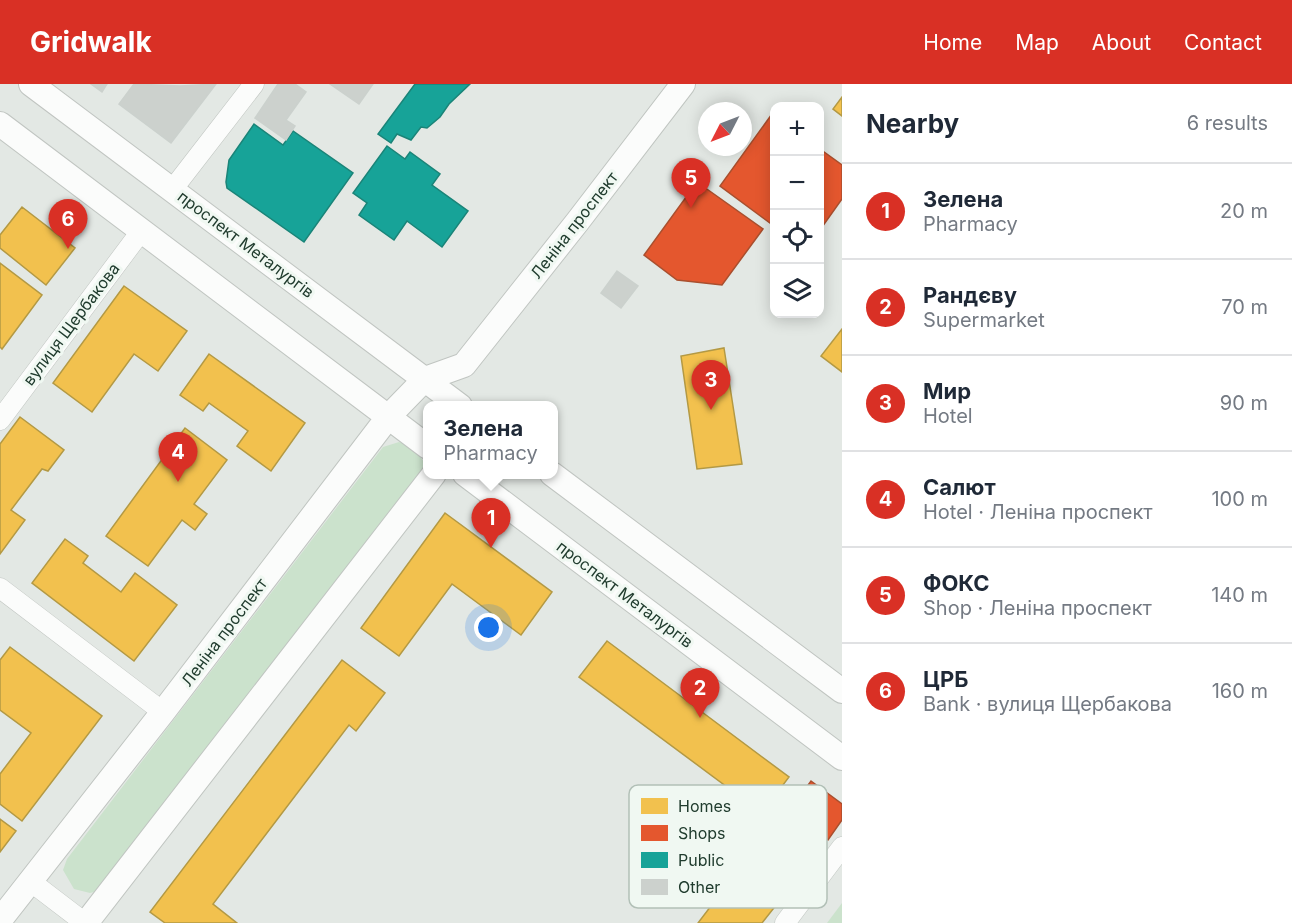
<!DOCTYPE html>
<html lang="en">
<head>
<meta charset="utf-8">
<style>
  :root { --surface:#fff; --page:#f6f6f7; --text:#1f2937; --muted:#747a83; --line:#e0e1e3; --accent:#d93025 }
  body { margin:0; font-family:Inter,sans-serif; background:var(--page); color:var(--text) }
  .controls { position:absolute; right:18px; top:18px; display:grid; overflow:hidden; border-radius:12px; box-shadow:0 3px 15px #0003 }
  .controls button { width:54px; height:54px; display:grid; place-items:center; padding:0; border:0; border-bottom:2px solid var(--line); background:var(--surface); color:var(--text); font:30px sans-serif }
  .compass { position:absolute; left:698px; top:18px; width:54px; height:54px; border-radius:50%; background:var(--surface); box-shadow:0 3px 15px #0003; rotate:228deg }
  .you { position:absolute; left:489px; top:544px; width:21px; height:21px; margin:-15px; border:4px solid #fff; border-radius:50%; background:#1a73e8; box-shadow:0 0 0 9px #1a73e833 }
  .badge { display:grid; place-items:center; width:39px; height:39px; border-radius:50%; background:var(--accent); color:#fff; font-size:20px; font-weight:700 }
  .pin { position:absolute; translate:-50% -50px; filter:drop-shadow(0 2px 3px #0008) }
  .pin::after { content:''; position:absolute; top:32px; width:21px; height:18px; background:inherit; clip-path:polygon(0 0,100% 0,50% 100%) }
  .popup { position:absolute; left:423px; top:317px; width:135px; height:78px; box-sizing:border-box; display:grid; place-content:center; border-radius:12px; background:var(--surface); filter:drop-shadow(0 2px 4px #0005); font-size:20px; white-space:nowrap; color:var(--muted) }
  .popup b { font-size:22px; color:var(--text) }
  .popup::after { content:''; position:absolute; left:50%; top:100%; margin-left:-12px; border:12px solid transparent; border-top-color:var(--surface) }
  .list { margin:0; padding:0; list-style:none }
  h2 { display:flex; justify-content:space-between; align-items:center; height:78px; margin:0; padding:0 24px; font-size:26px }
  h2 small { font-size:20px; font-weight:400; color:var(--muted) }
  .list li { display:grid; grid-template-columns:39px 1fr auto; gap:18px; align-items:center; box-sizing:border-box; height:96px; padding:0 24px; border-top:2px solid var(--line) }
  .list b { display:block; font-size:22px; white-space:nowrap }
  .list p { margin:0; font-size:20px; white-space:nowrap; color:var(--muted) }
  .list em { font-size:20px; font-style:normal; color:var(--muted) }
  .icon { flex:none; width:33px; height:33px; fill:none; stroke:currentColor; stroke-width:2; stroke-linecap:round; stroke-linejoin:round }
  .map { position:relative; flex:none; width:842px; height:839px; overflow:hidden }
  header { display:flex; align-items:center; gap:36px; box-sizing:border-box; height:84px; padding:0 30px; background:var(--accent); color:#fff }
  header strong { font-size:28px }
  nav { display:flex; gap:33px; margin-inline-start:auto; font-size:21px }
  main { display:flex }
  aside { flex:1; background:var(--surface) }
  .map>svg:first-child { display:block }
  .green { fill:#cbe2cc }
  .homes { fill:#f2c14e; stroke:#b39944; stroke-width:1.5 }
  .shops { fill:#e4572e; stroke:#a94f2e; stroke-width:1.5 }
  .public { fill:#17a398; stroke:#1a8478; stroke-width:1.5 }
  .building { fill:#ccd1cd; stroke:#cbd1cd; stroke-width:1.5 }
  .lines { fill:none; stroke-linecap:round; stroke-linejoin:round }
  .minor-casing { stroke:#c0c5c1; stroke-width:21 }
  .tertiary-casing { stroke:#c0c5c1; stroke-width:26 }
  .minor { stroke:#fbfcfb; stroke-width:20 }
  .tertiary { stroke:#fbfcfb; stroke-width:24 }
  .labels { text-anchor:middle; stroke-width:6; stroke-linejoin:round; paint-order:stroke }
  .street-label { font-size:16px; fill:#203c2e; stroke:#f0f8f2 }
  .key { fill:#f0f8f2; stroke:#b2c0b7; stroke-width:1.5 }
  .key-label { font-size:16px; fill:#203c2e }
</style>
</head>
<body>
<header>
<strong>Gridwalk</strong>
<nav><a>Home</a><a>Map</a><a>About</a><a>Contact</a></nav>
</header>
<main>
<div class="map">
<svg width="842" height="839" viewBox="0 0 842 839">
  <rect width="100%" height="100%" fill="#e3e8e4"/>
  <!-- green -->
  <path class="green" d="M399,358L413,363L424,378L423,392L102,806L90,809L74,805L63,786L67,775L383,363Z
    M842,819V839H827Z"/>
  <!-- homes -->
  <path class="homes" d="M842,13V32L833,25Z
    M22,123L75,164L46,201L0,164V151Z
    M0,179L42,211L2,265L0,263Z
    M124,202L187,247L158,287L134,270L92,328L53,299Z
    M842,245V288L821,272Z
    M724,264L742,380L697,385L681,272Z
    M209,270L305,339L271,387L237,362L248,347L209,319L203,327L180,311Z
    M20,333L64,366L48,387L42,385L11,426L25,436L0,470V360Z
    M185,344L227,376L194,420L207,430L195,446L182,436L148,482L106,452Z
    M445,429L552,508L521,551L452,500L399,572L361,544Z
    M65,455L88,472L83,479L121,508L135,489L177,521L134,577L32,499Z
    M607,557L789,693L762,729L579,593Z
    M10,563L102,632L22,737L0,720V690L31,649L0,626V576Z
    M342,576L385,609L356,647L349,641L213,820L237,839H165L150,828Z
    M0,735L16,747L0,768Z
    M759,759L800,791L762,839H698Z"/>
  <!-- shops -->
  <path class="shops" d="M772,30L774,32V142L720,102Z
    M820,65L842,81V115L820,146Z
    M697,98L763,145L722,201L677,196L644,171Z
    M811,697L842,720V736L828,756L789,727Z"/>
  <!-- public -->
  <path class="public" d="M415,0H470L449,20L440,33L427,44L421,43L411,56L397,50L391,59L378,50Z
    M254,40L283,61L293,47L353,89L304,158L227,104L226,98L229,76Z
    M387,62L405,75L410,68L440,90L432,101L468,127L442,163L407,137L394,156L359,131L367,119L353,109Z"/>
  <!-- building -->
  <path class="building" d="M91,0H107L102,8Z
    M134,0L180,2L216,0L171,59L119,20Z
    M278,0H295L306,8L286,36L295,42L286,56L255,34Z
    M330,0H373L359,20Z
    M617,187L638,202L621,224L601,209Z"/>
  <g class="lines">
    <!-- minor casing -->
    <g class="minor-casing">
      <path id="minor" d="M172,106L254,0
        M0,336L142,146
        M0,504L163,628
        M30,797L85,839
        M785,839L842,763"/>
    </g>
    <!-- tertiary casing -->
    <g class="tertiary-casing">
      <path id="tertiary" d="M31,0L460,322
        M0,40L428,363
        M465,390L842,674
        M552,390L842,607
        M0,836L163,628L389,332L425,295L464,281L578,137L683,0
        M86,839L434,390"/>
    </g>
    <!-- minor -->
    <use href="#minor" class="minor"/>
    <!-- tertiary -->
    <use href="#tertiary" class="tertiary"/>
  </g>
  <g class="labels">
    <!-- street labels -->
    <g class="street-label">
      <text transform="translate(574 141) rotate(-52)" y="6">Леніна проспект</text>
      <text transform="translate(246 160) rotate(37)" y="6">проспект Металургів</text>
      <text transform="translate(71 240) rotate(-53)" y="6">вулиця Щербакова</text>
      <text transform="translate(625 510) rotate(37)" y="6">проспект Металургів</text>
      <text transform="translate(224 548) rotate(-53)" y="6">Леніна проспект</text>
    </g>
  </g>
  <!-- legend -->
  <rect x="629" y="701" width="198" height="123" rx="9" class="key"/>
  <rect x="641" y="714" width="27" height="16" fill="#f2c14e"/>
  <rect x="641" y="741" width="27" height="16" fill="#e4572e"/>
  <rect x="641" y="768" width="27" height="16" fill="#17a398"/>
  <rect x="641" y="795" width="27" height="16" fill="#ccd1cd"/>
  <g class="key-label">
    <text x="678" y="728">Homes</text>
    <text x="678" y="755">Shops</text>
    <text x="678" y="782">Public</text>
    <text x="678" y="809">Other</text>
  </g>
</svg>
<div class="controls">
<button>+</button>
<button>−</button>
<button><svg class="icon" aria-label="locate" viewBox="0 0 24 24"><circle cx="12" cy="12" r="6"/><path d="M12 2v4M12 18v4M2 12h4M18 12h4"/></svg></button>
<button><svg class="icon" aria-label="layers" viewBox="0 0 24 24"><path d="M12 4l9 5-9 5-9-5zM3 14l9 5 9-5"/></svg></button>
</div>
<svg class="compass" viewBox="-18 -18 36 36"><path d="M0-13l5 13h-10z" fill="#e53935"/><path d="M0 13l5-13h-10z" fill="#747a83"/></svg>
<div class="you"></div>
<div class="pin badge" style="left:491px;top:464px">1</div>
<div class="popup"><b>Зелена</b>Pharmacy</div>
<div class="pin badge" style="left:700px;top:634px">2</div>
<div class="pin badge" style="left:711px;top:326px">3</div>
<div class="pin badge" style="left:178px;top:398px">4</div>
<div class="pin badge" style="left:691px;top:124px">5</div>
<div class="pin badge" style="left:68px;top:165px">6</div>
</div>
<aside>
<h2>Nearby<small>6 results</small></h2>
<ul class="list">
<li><span class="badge">1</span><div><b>Зелена</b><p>Pharmacy</p></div><em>20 m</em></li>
<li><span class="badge">2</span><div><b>Рандєву</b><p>Supermarket</p></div><em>70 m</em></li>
<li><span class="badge">3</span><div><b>Мир</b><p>Hotel</p></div><em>90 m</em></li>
<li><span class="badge">4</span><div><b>Салют</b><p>Hotel · Леніна проспект</p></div><em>100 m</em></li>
<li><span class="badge">5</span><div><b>ФОКС</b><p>Shop · Леніна проспект</p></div><em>140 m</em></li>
<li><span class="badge">6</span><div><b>ЦРБ</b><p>Bank · вулиця Щербакова</p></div><em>160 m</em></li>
</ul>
</aside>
</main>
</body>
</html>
